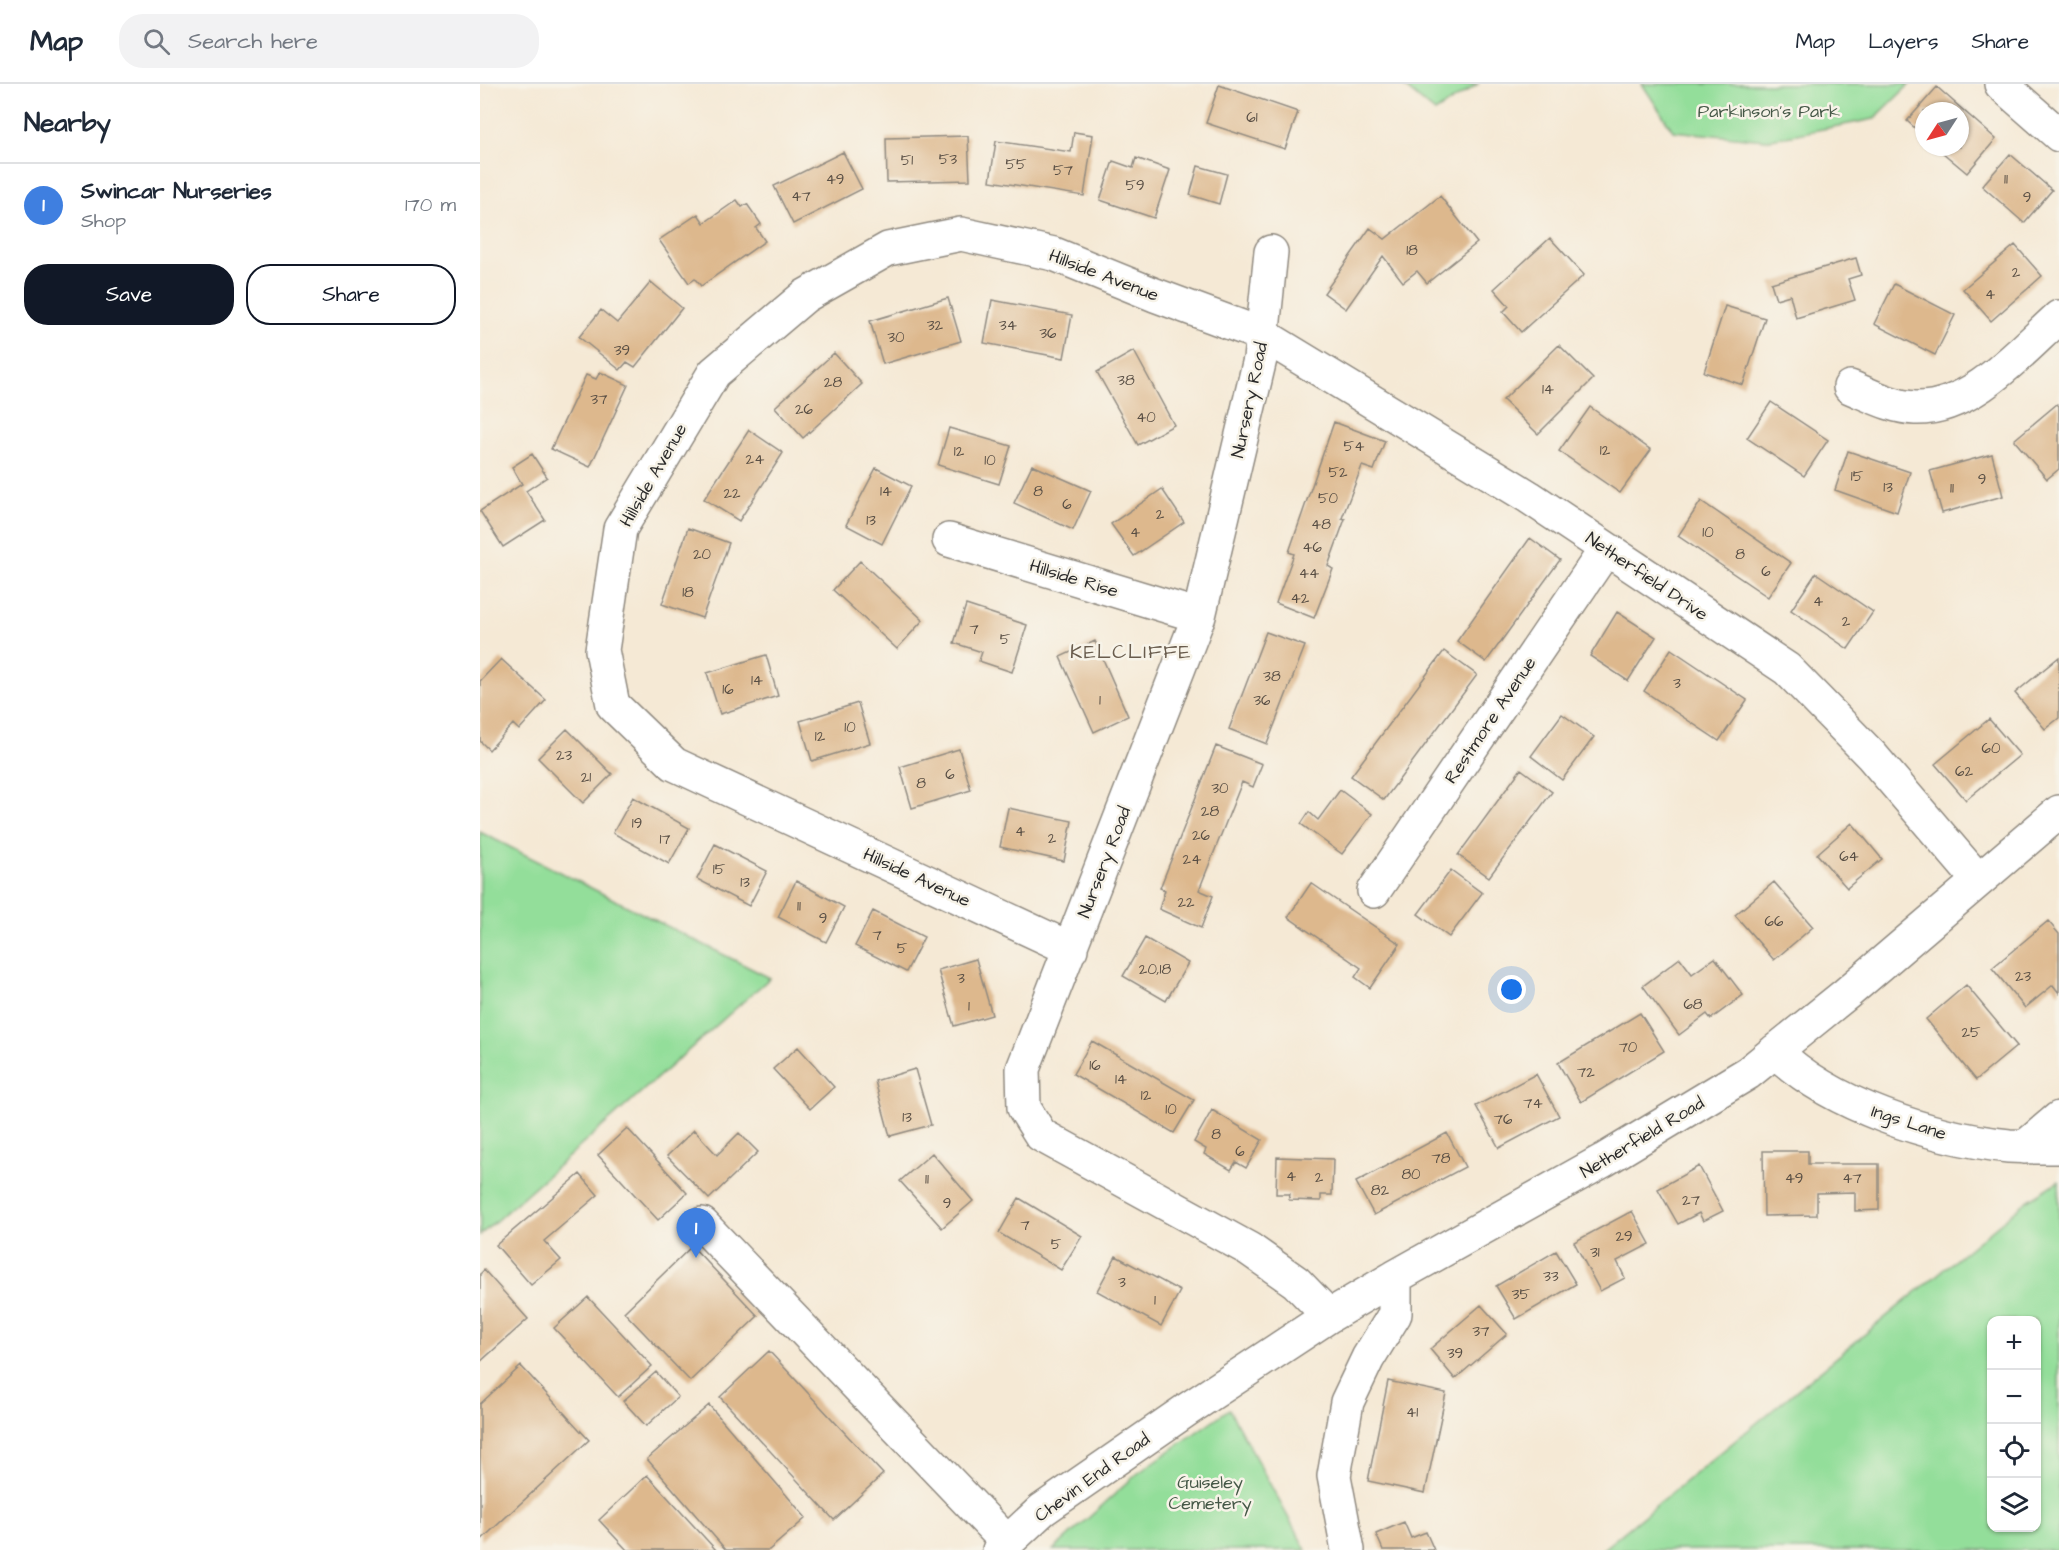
<!DOCTYPE html>
<html lang="en">
<head>
<meta charset="utf-8">
<style>
  :root { --surface:#fff; --page:#f2f2f3; --text:#1f2937; --muted:#747a83; --line:#e0e1e3; --accent:#111827 }
  body { margin:0; font-family:"Architects Daughter",sans-serif; background:var(--page); color:var(--text) }
  .controls { position:absolute; right:18px; bottom:18px; display:grid; overflow:hidden; border-radius:12px; box-shadow:0 2px 4px #0004 }
  .controls button { width:54px; height:54px; display:grid; place-items:center; padding:0; border:0; border-bottom:2px solid var(--line); background:var(--surface); color:var(--text); font:30px sans-serif }
  .compass { position:absolute; left:1435px; top:18px; width:54px; height:54px; border-radius:50%; background:var(--surface); box-shadow:0 2px 4px #0004; rotate:234deg }
  .you { position:absolute; left:1032px; top:906px; width:21px; height:21px; margin:-15px; border:4px solid #fff; border-radius:50%; background:#1a73e8; box-shadow:0 0 0 9px #1a73e833 }
  .badge { display:grid; place-items:center; width:39px; height:39px; border-radius:50%; background:var(--accent); color:#fff; font-size:20px; font-weight:700 }
  .pin { position:absolute; translate:-50% -50px; filter:drop-shadow(0 2px 3px #0008) }
  .pin::after { content:''; position:absolute; top:32px; width:21px; height:18px; background:inherit; clip-path:polygon(0 0,100% 0,50% 100%) }
  .list { margin:0; padding:0; list-style:none }
  h2 { display:flex; justify-content:space-between; align-items:center; height:78px; margin:0; padding:0 24px; font-size:26px }
  h2 small { font-size:20px; font-weight:400; color:var(--muted) }
  .list li { display:grid; grid-template-columns:39px 1fr auto; gap:18px; align-items:center; box-sizing:border-box; height:84px; padding:0 24px; border-top:2px solid var(--line) }
  .list b { display:block; font-size:22px; white-space:nowrap }
  .list p { margin:0; font-size:20px; white-space:nowrap; color:var(--muted) }
  .list em { font-size:20px; font-style:normal; color:var(--muted) }
  .actions { display:flex; gap:12px; padding:18px 24px }
  .actions a { flex:1; padding:14px 0; border:2px solid var(--accent); border-radius:24px; text-align:center; font-size:21px; color:var(--accent) }
  .actions .main { background:var(--accent); color:#fff }
  .icon { flex:none; width:33px; height:33px; fill:none; stroke:currentColor; stroke-width:2; stroke-linecap:round; stroke-linejoin:round }
  .map { position:relative; flex:none; width:1579px; height:1466px; overflow:hidden }
  header { display:flex; align-items:center; gap:36px; box-sizing:border-box; height:84px; padding:0 30px; background:var(--surface); border-bottom:2px solid var(--line) }
  header strong { font-size:28px }
  nav { display:flex; gap:33px; margin-inline-start:auto; font-size:21px }
  .search { width:420px; height:54px; background:var(--page); display:flex; align-items:center; gap:15px; box-sizing:border-box; padding:0 21px; border-radius:24px; color:var(--muted); font-size:22px }
  main { display:flex }
  aside { flex:1; background:var(--surface) }
  .map>svg:first-child { display:block }
  .green { fill:#93de9a; stroke:#5f8462; stroke-width:1.5; fill-rule:evenodd }
  .building { fill:#ddb88d }
  .lines { fill:none; stroke-linecap:round; stroke-linejoin:round }
  .minor-casing { stroke:#908a80; stroke-width:36 }
  .minor { stroke:#fff; stroke-width:33 }
  .labels { text-anchor:middle; stroke-width:5; stroke-linejoin:round; paint-order:stroke }
  .number-label { font-size:15px; fill:#584e44 }
  .park-label { font-size:18px; fill:#455847; stroke:#f7f3e8 }
  .street-label { font-size:18px; fill:#2b2b2b; stroke:#f7f3e8 }
  .neighbourhood-label { font-size:20px; letter-spacing:1.5px; fill:#695c4d; stroke:#f7f3e8 }
</style>
</head>
<body>
<header>
<strong>Map</strong>
<div class="search"><svg class="icon" aria-label="search" viewBox="0 0 24 24"><circle cx="10" cy="10" r="6"/><path d="M15 15l6 6"/></svg>Search here</div>
<nav><a>Map</a><a>Layers</a><a>Share</a></nav>
</header>
<main>
<aside>
<h2>Nearby<small></small></h2>
<ul class="list">
<li><span class="badge" style="background:#3f7fe0">1</span><div><b>Swincar Nurseries</b><p>Shop</p></div><em>170 m</em></li>
</ul>
<div class="actions"><a class="main">Save</a><a>Share</a></div>
</aside>
<div class="map">
<svg width="1579" height="1466" viewBox="0 0 1579 1466">
  <rect width="100%" height="100%" fill="#f7f3e8"/>
  <filter id="ink" filterUnits="userSpaceOnUse"><feTurbulence type="fractalNoise" baseFrequency=".0167" numOctaves="2"/><feDisplacementMap in="SourceGraphic" scale="12" xChannelSelector="R" yChannelSelector="G"/><feConvolveMatrix kernelMatrix="1 2 1 2 8 2 1 2 1" color-interpolation-filters="sRGB"/></filter>
  <filter id="wash" filterUnits="userSpaceOnUse"><feTurbulence type="fractalNoise" baseFrequency=".008" numOctaves="4" result="noise"/><feDisplacementMap in="SourceGraphic" scale="24" xChannelSelector="R" yChannelSelector="G"/><feGaussianBlur stdDeviation="1.35" result="paint"/><feColorMatrix in="noise" values="0 0 0 0 0 0 0 0 0 0 0 0 0 0 0 0 0 1.4 0 .05"/><feComposite in="paint" operator="in"/></filter>
  <g filter="url(#wash)">
    <rect width="100%" height="100%" fill="#f5e9d5"/>
    <!-- green -->
    <path class="green" d="M921,0H998L955,28Z
      M1162,0H1430L1394,35L1286,56L1193,47Z
      M0,748L290,894L0,1151Z
      M1579,1097V1466H1122L1547,1117ZM1512,1236H1556V1444H1512Z
      M749,1325L826,1466H573L657,1390Z"/>
    <g id="blocks">
      <!-- building -->
      <path class="building" d="M739,1L818,28L805,65L726,39Z
        M1457,3L1516,55L1487,89L1456,63H1480V27H1444V52L1427,37Z
        M594,48L613,51L604,112L510,97L516,57L591,68Z
        M488,52L490,96L407,98L406,54Z
        M363,68L382,105L313,140L294,102Z
        M1530,70L1572,106L1544,139L1502,102Z
        M656,74L690,86L674,134L620,116L633,77L653,84Z
        M718,82L747,90L739,120L710,111Z
        M960,112L997,159L947,199L937,187L923,198L903,172L866,225L844,209L890,144L905,155Z
        M257,116L262,123L267,120L281,140L276,144L285,157L221,202L215,195L209,199L179,156L218,130L224,139Z
        M1070,154L1104,191L1041,248L1023,228L1029,222L1014,205Z
        M1535,161L1562,192L1511,237L1483,205Z
        M1376,174L1381,191L1368,195L1375,216L1316,234L1310,211L1296,215L1291,199Z
        M171,198L202,224L155,283L147,278L140,286L99,253L121,226L137,239Z
        M1414,200L1475,231L1455,271L1394,240Z
        M468,214L481,257L403,280L390,237Z
        M512,216L592,231L584,274L504,259Z
        M1245,222L1285,234L1263,301L1224,288Z
        M1079,261L1113,295L1058,350L1023,316Z
        M654,267L694,341L658,361L617,288Z
        M354,269L382,300L323,354L295,323Z
        M120,288L148,301L110,383L71,365L106,291L116,295Z
        M1291,318L1348,356L1324,392L1267,354Z
        M1577,320L1579,322V385L1567,395L1534,356Z
        M1110,323L1171,366L1140,409L1079,367Z
        M854,338L905,357L894,386L882,382L862,434L865,435L848,482L853,485L834,534L796,519L814,470L809,468Z
        M469,344L531,362L519,400L458,381Z
        M269,346L303,369L259,437L224,415Z
        M1368,367L1430,388L1417,428L1355,406Z
        M52,370L67,393L46,407L65,436L23,463L0,427L42,400L32,383Z
        M1512,370L1523,412L1462,429L1450,387Z
        M552,381L611,407L593,446L534,419Z
        M396,384L431,402L402,460L366,441Z
        M682,405L704,438L654,472L631,440Z
        M1221,417L1311,479L1288,513L1198,452Z
        M208,444L249,459L222,534L182,520Z
        M1050,454L1080,476L1006,578L977,557Z
        M380,477L443,536L417,565L353,506Z
        M1336,489L1393,528L1368,565L1311,526Z
        M486,521L547,541L532,588L499,577L502,568L474,559Z
        M1137,528L1176,553L1148,597L1110,572Z
        M786,548L825,562L787,660L749,645Z
        M615,557L648,632L614,648L580,573Z
        M1191,565L1267,616L1239,657L1164,607Z
        M964,567L997,591L904,716L871,692Z
        M286,571L298,612L240,630L227,589Z
        M1579,573V634L1565,645L1535,609Z
        M21,575L66,616L39,646L33,640L9,666L0,657V597Z
        M378,619L390,659L332,677L320,637Z
        M1082,630L1114,653L1082,696L1051,672Z
        M1509,635L1540,671L1486,716L1455,680Z
        M87,645L132,690L103,719L58,674Z
        M736,662L782,680L773,703L762,698L719,806L733,812L721,844L679,825L685,806L680,804Z
        M479,665L491,706L432,724L420,683Z
        M1041,685L1072,708L1009,793L978,771Z
        M860,706L892,730L862,770L821,740L829,728L838,736Z
        M153,713L209,744L189,780L133,749Z
        M528,724L592,737L584,777L520,763Z
        M1372,739L1402,775L1367,804L1337,770Z
        M235,760L287,787L269,822L217,795Z
        M971,786L1002,809L969,853L938,830Z
        M316,797L364,823L346,858L298,833Z
        M1294,798L1333,843L1294,876L1255,831Z
        M831,799L920,860L890,904L875,893L881,884L808,833Z
        M393,827L444,853L426,888L375,862Z
        M1568,837L1579,850V909L1573,901L1545,924L1512,884Z
        M665,854L708,879L686,917L643,892Z
        M1200,874L1212,890L1235,874L1263,911L1231,935L1227,930L1199,951L1163,902Z
        M496,875L512,931L474,942L458,886Z
        M1486,901L1537,962L1496,996L1446,935Z
        M1160,929L1184,967L1101,1018L1078,979Z
        M612,957L714,1016L694,1049L593,990Z
        M318,963L354,1003L330,1025L293,985Z
        M435,985L451,1041L410,1052L395,997Z
        M1056,990L1079,1032L1019,1064L996,1022Z
        M732,1026L782,1056L766,1084L756,1078L751,1086L724,1070L726,1065L714,1058Z
        M147,1044L207,1109L178,1136L118,1071Z
        M214,1046L237,1071L259,1049L278,1068L229,1115L187,1072Z
        M967,1049L985,1083L894,1131L876,1098Z
        M1283,1067H1328V1080H1399V1126L1375,1127V1108L1337,1109V1131L1284,1132Z
        M452,1069L493,1117L462,1144L420,1097Z
        M797,1073L853,1075L852,1111H841V1117L809,1116L810,1110H796Z
        M1219,1082L1243,1127L1223,1137L1219,1129L1198,1140L1178,1105Z
        M100,1090L118,1111L64,1157L81,1176L51,1201L16,1161Z
        M539,1114L602,1152L581,1186L519,1149Z
        M1152,1127L1170,1160L1137,1177L1145,1194L1120,1207L1094,1158Z
        M212,1162L278,1232L210,1297L144,1228Z
        M1076,1167L1096,1200L1036,1235L1016,1202Z
        M636,1172L700,1207L681,1242L617,1207Z
        M4,1186L48,1235L0,1278V1190Z
        M108,1213L172,1282L138,1313L74,1244Z
        M1001,1221L1027,1250L975,1295L950,1265Z
        M289,1267L403,1390L354,1436L240,1313Z
        M41,1282L109,1356L0,1457V1320Z
        M176,1288L198,1313L166,1342L143,1317Z
        M908,1297L966,1309L945,1409L888,1397Z
        M229,1321L326,1434L289,1466H246L167,1375Z
        M167,1391L236,1466H147L119,1436Z
        M924,1438L931,1454L946,1448L954,1466H903L896,1450Z"/>
    </g>
  </g>
  <g filter="url(#ink)">
    <use href="#blocks" fill-opacity="0" stroke="#908a80" stroke-width="1.5"/>
    <g class="lines">
      <!-- minor casing -->
      <g class="minor-casing">
        <path id="minor" d="M1521,0L1579,51
          M791,168L780,275L719,532L543,985L544,1024L561,1051L769,1165L816,1198L849,1232
          M1370,303C1390,311 1412,323 1435,324C1491,326 1541,267 1579,233
          M469,456L719,532
          M894,807L1126,465
          M591,865L194,680L133,621L122,566L140,445L234,289L325,212L408,165L481,150L574,170L675,211L783,251L1049,413L1307,585L1392,672L1498,796
          M1295,967C1350,1021 1452,1054 1529,1062C1545,1063 1562,1063 1579,1063
          M1545,1063L1579,1034
          M222,1140L527,1458
          M519,1466L562,1426L708,1325L849,1232L915,1193L1124,1076L1268,989L1366,910L1579,728
          M868,1466L854,1392L867,1318L888,1274L915,1230V1193"/>
      </g>
      <!-- minor -->
      <use href="#minor" class="minor"/>
    </g>
  </g>
  <g class="labels">
    <!-- number labels -->
    <g class="number-label">
      <text x="772" y="38">61</text>
      <text x="468" y="80">53</text>
      <text x="427" y="81">51</text>
      <text x="536" y="85">55</text>
      <text x="583" y="91">57</text>
      <text x="355" y="100">49</text>
      <text x="1526" y="100">11</text>
      <text x="655" y="106">59</text>
      <text x="321" y="117">47</text>
      <text x="1547" y="118">9</text>
      <text x="932" y="171">18</text>
      <text x="1536" y="193">2</text>
      <text x="1510" y="215">4</text>
      <text x="455" y="246">32</text>
      <text x="528" y="246">34</text>
      <text x="568" y="254">36</text>
      <text x="416" y="258">30</text>
      <text x="142" y="271">39</text>
      <text x="646" y="301">38</text>
      <text x="353" y="303">28</text>
      <text x="1068" y="310">14</text>
      <text x="119" y="320">37</text>
      <text x="324" y="330">26</text>
      <text x="666" y="338">40</text>
      <text x="874" y="367">54</text>
      <text x="1125" y="371">12</text>
      <text x="479" y="372">12</text>
      <text x="275" y="380">24</text>
      <text x="510" y="381">10</text>
      <text x="858" y="393">52</text>
      <text x="1377" y="397">15</text>
      <text x="1502" y="400">9</text>
      <text x="1408" y="408">13</text>
      <text x="1472" y="409">11</text>
      <text x="406" y="412">14</text>
      <text x="558" y="412">8</text>
      <text x="252" y="414">22</text>
      <text x="848" y="419">50</text>
      <text x="587" y="425">6</text>
      <text x="680" y="435">2</text>
      <text x="391" y="441">13</text>
      <text x="841" y="445">48</text>
      <text x="655" y="453">4</text>
      <text x="1228" y="453">10</text>
      <text x="832" y="468">46</text>
      <text x="222" y="475">20</text>
      <text x="1260" y="475">8</text>
      <text x="1286" y="492">6</text>
      <text x="829" y="494">44</text>
      <text x="208" y="513">18</text>
      <text x="820" y="519">42</text>
      <text x="1338" y="522">4</text>
      <text x="1366" y="542">2</text>
      <text x="494" y="550">7</text>
      <text x="525" y="560">5</text>
      <text x="792" y="597">38</text>
      <text x="277" y="601">14</text>
      <text x="1197" y="604">3</text>
      <text x="248" y="610">16</text>
      <text x="620" y="621">1</text>
      <text x="782" y="621">36</text>
      <text x="370" y="648">10</text>
      <text x="340" y="657">12</text>
      <text x="1511" y="669">60</text>
      <text x="84" y="676">23</text>
      <text x="1484" y="692">62</text>
      <text x="470" y="695">6</text>
      <text x="106" y="698">21</text>
      <text x="441" y="704">8</text>
      <text x="740" y="709">30</text>
      <text x="730" y="732">28</text>
      <text x="157" y="744">19</text>
      <text x="540" y="752">4</text>
      <text x="721" y="756">26</text>
      <text x="572" y="759">2</text>
      <text x="185" y="760">17</text>
      <text x="1369" y="777">64</text>
      <text x="712" y="780">24</text>
      <text x="239" y="790">15</text>
      <text x="265" y="803">13</text>
      <text x="706" y="823">22</text>
      <text x="319" y="827">11</text>
      <text x="343" y="839">9</text>
      <text x="1294" y="842">66</text>
      <text x="397" y="856">7</text>
      <text x="422" y="869">5</text>
      <text x="675" y="890">20,18</text>
      <text x="1543" y="897">23</text>
      <text x="481" y="899">3</text>
      <text x="1213" y="925">68</text>
      <text x="489" y="927">1</text>
      <text x="1491" y="953">25</text>
      <text x="1148" y="968">70</text>
      <text x="615" y="986">16</text>
      <text x="1106" y="993">72</text>
      <text x="641" y="1000">14</text>
      <text x="666" y="1016">12</text>
      <text x="1053" y="1024">74</text>
      <text x="691" y="1030">10</text>
      <text x="427" y="1038">13</text>
      <text x="1023" y="1040">76</text>
      <text x="736" y="1055">8</text>
      <text x="760" y="1072">6</text>
      <text x="961" y="1079">78</text>
      <text x="931" y="1095">80</text>
      <text x="811" y="1097">4</text>
      <text x="839" y="1098">2</text>
      <text x="1314" y="1099">49</text>
      <text x="1372" y="1099">47</text>
      <text x="447" y="1100">11</text>
      <text x="900" y="1111">82</text>
      <text x="1211" y="1121">27</text>
      <text x="467" y="1124">9</text>
      <text x="545" y="1146">7</text>
      <text x="1144" y="1157">29</text>
      <text x="576" y="1165">5</text>
      <text x="1115" y="1173">31</text>
      <text x="1071" y="1197">33</text>
      <text x="642" y="1203">3</text>
      <text x="1041" y="1215">35</text>
      <text x="675" y="1221">1</text>
      <text x="1001" y="1252">37</text>
      <text x="975" y="1274">39</text>
      <text x="932" y="1333">41</text>
    </g>
    <!-- park labels -->
    <g class="park-label">
      <text x="1289" y="33">Parkinson’s Park</text>
      <text x="730" y="1404">Guiseley<tspan x="730" dy="21">Cemetery</tspan></text>
    </g>
    <!-- street labels -->
    <g class="street-label">
      <text transform="translate(624 191) rotate(21)" y="6">Hillside Avenue</text>
      <text transform="translate(769 316) rotate(-78)" y="6">Nursery Road</text>
      <text transform="translate(173 391) rotate(-60)" y="6">Hillside Avenue</text>
      <text transform="translate(1167 492) rotate(34)" y="6">Netherfield Drive</text>
      <text transform="translate(594 494) rotate(17)" y="6">Hillside Rise</text>
      <text transform="translate(1010 636) rotate(-56)" y="6">Restmore Avenue</text>
      <text transform="translate(624 778) rotate(-69)" y="6">Nursery Road</text>
      <text transform="translate(437 793) rotate(25)" y="6">Hillside Avenue</text>
      <text transform="translate(1429 1038) rotate(18)" y="6">Ings Lane</text>
      <text transform="translate(1162 1053) rotate(-31)" y="6">Netherfield Road</text>
      <text transform="translate(612 1393) rotate(-36)" y="6">Chevin End Road</text>
    </g>
    <!-- neighbourhood labels -->
    <g class="neighbourhood-label">
      <text x="651" y="574">KELCLIFFE</text>
    </g>
  </g>
</svg>
<div class="controls">
<button>+</button>
<button>−</button>
<button><svg class="icon" aria-label="locate" viewBox="0 0 24 24"><circle cx="12" cy="12" r="6"/><path d="M12 2v4M12 18v4M2 12h4M18 12h4"/></svg></button>
<button><svg class="icon" aria-label="layers" viewBox="0 0 24 24"><path d="M12 4l9 5-9 5-9-5zM3 14l9 5 9-5"/></svg></button>
</div>
<svg class="compass" viewBox="-18 -18 36 36"><path d="M0-13l5 13h-10z" fill="#e53935"/><path d="M0 13l5-13h-10z" fill="#747a83"/></svg>
<div class="you"></div>
<div class="pin badge" style="left:216px;top:1174px;background:#3f7fe0">1</div>
</div>
</main>
</body>
</html>
